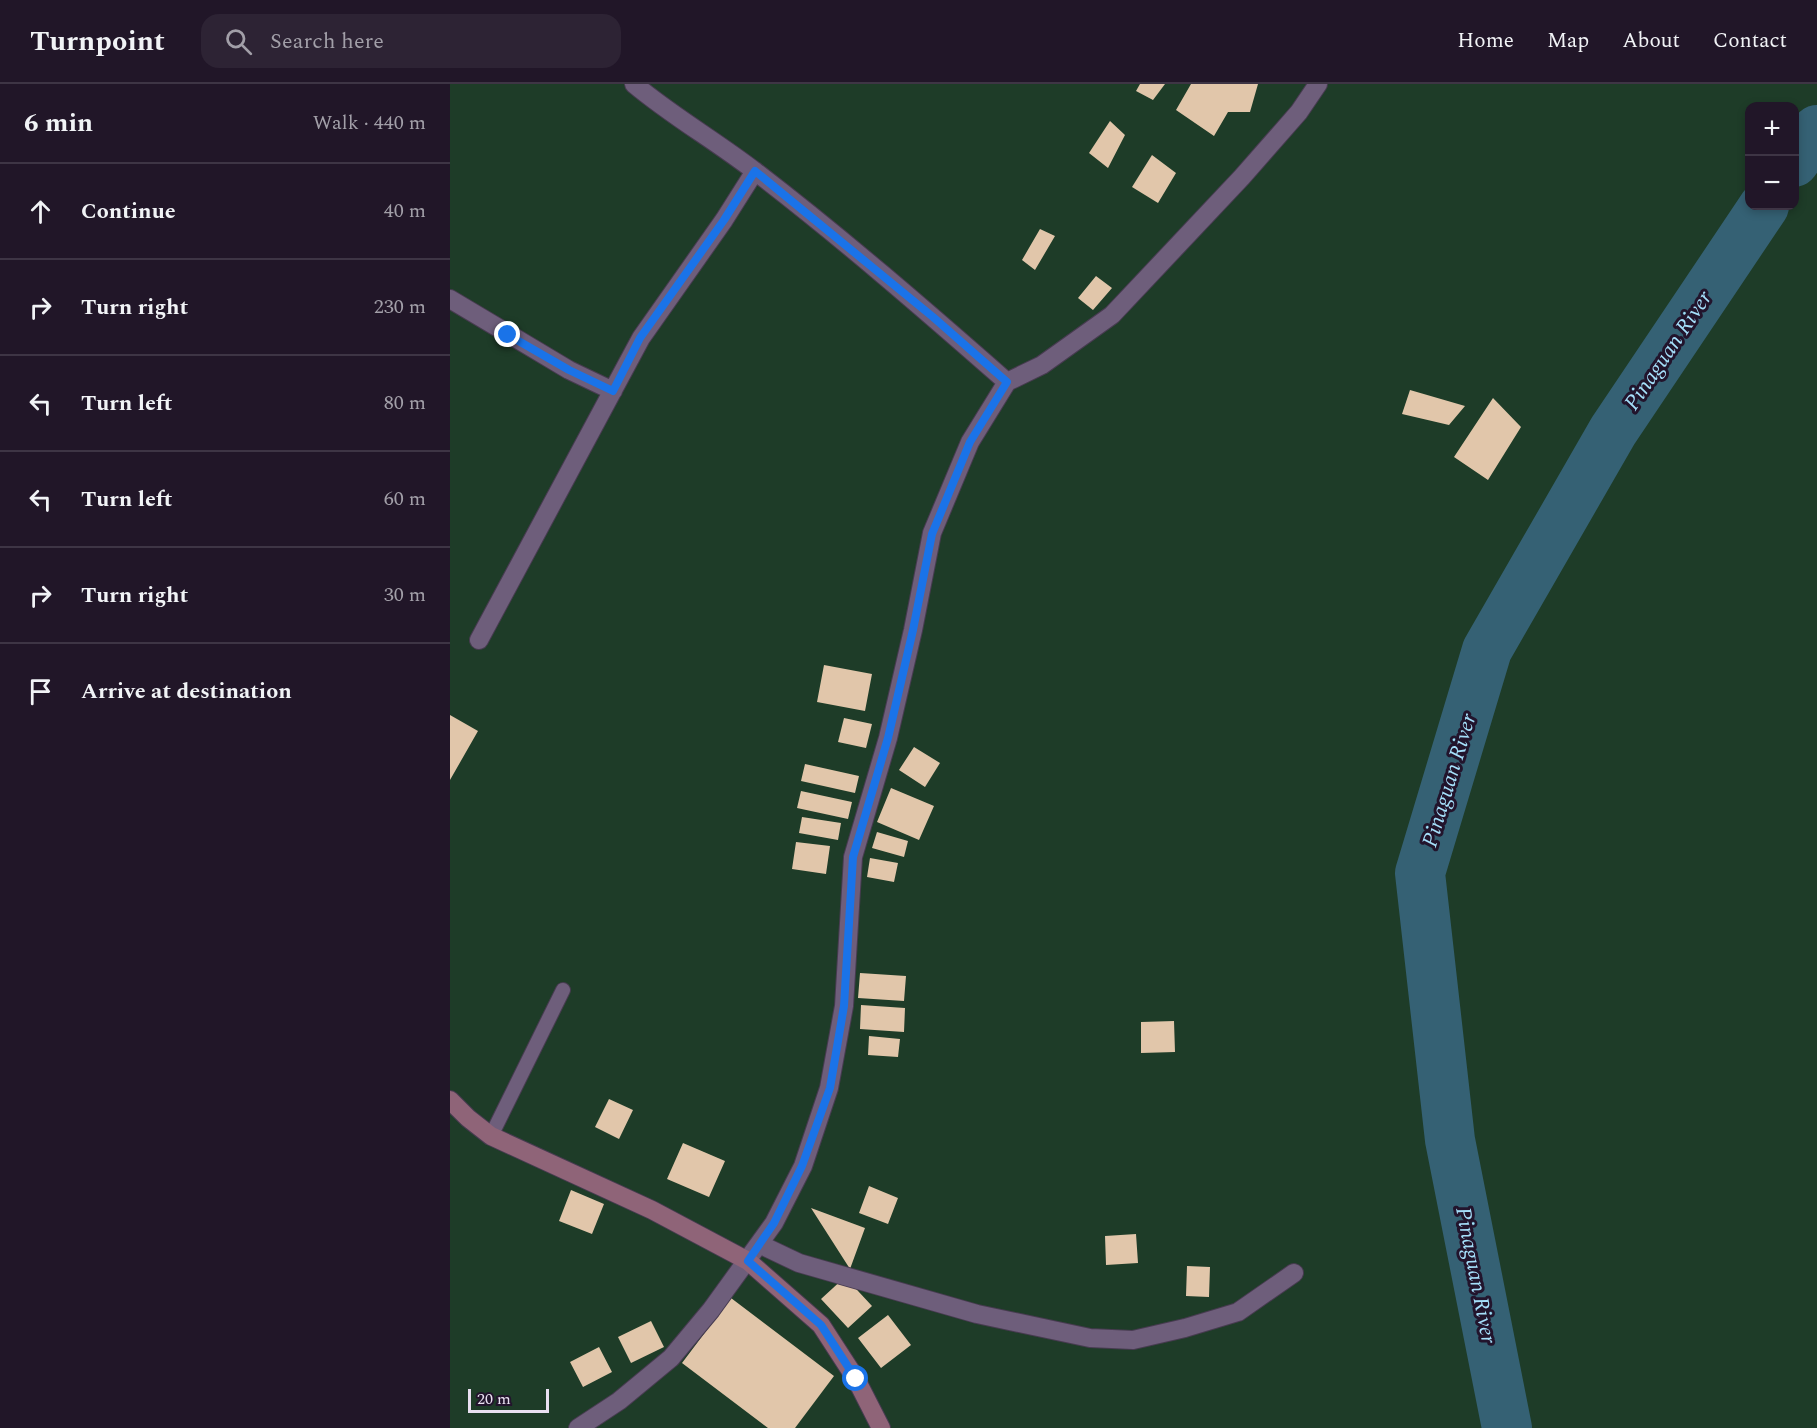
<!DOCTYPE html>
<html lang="en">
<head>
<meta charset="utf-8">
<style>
  :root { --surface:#211628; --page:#2d2334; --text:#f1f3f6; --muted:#a29fa8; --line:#3e3545 }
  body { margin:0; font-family:Spectral,serif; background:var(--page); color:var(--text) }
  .controls { position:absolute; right:18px; top:18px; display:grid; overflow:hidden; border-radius:12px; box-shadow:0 3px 9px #0003 }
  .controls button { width:54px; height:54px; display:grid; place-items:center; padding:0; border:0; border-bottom:2px solid var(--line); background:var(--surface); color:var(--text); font:30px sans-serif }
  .scale { position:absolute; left:18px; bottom:15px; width:81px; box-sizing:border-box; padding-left:6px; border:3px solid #e9e0f1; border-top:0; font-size:16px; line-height:21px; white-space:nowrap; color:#e9e0f1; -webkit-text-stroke:4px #22142c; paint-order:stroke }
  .stop { position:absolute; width:18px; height:18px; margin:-14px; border:4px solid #1a73e8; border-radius:50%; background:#fff }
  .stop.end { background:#1a73e8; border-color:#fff; box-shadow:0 2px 6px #0008 }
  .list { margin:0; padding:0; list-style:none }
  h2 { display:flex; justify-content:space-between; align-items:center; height:78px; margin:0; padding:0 24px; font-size:26px }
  h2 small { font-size:20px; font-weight:400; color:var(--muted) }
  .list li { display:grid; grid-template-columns:39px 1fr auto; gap:18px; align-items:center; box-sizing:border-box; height:96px; padding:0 24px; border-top:2px solid var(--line) }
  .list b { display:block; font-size:22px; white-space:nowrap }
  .list em { font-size:20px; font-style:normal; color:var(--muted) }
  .icon { flex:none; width:33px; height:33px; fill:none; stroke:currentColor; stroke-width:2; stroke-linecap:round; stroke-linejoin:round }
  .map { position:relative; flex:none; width:1367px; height:1344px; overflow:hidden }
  header { display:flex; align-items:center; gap:36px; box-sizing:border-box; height:84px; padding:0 30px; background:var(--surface); border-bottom:2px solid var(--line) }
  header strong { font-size:28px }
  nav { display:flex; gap:33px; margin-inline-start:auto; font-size:21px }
  .search { width:420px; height:54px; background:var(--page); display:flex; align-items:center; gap:15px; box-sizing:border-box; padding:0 21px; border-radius:18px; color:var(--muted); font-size:22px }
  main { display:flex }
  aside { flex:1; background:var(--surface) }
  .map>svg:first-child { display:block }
  .green { fill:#1e3c28; fill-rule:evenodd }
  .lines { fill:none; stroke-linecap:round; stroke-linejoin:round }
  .river { stroke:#356174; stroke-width:50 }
  .building { fill:#e1c6aa }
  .lane-casing { stroke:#473b50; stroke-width:16 }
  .street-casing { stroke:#473b50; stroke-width:20 }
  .secondary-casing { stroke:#473b50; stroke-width:20 }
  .lane { stroke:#6e5e7b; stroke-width:14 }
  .street { stroke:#6e5e7b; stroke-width:18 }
  .secondary { stroke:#8f6478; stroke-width:18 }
  .route { stroke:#1a73e8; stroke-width:8 }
  .labels { text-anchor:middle; stroke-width:6; stroke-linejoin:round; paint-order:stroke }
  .water-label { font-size:22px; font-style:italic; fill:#a5dffa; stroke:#22142c }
</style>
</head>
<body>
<header>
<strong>Turnpoint</strong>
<div class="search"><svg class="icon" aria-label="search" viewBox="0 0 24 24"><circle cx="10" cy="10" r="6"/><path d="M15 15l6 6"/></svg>Search here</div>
<nav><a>Home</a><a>Map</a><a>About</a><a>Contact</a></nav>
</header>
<main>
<aside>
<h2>6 min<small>Walk · 440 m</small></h2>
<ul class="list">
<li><svg class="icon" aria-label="ahead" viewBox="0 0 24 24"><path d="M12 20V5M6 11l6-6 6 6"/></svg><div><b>Continue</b></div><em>40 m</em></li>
<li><svg class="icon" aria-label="right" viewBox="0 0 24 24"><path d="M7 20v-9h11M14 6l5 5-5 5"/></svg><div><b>Turn right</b></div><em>230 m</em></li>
<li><svg class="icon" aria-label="left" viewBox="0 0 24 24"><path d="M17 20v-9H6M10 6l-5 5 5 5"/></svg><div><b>Turn left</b></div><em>80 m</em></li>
<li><svg class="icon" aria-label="left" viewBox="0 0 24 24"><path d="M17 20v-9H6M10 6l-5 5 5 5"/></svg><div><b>Turn left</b></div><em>60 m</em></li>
<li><svg class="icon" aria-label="right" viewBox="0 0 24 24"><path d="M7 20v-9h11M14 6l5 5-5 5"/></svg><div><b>Turn right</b></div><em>30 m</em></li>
<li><svg class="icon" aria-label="arrive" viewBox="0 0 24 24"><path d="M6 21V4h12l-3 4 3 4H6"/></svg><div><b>Arrive at destination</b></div></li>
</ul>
</aside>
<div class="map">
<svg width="1367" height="1344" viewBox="0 0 1367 1344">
  <rect width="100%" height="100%" fill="#2c1e36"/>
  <!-- green -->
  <path class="green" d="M0,0H1367V1344H0ZM1300,22H1344V122H1300Z"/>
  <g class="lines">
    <!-- river -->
    <path class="river" d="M1344,78L1367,46
      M1057,1344L1000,1056L970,789L1037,566L1163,347L1314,122"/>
  </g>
  <!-- building -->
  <path class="building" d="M690,0H715L703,16L686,7Z
    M741,0H808L800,28H778L764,52L726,26Z
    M660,37L675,51L658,84L639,69Z
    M702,71L726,89L708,119L682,103Z
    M590,145L605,152L585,186L572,176Z
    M646,192L662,204L643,226L628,214Z
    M960,306L1015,322L999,341L952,330Z
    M1043,314L1071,343L1038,396L1004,373Z
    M374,581L422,590L415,627L367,618Z
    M0,631L28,647L0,696Z
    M394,634L422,640L416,664L388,658Z
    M464,663L490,679L475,703L449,686Z
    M355,680L409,692L405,709L351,697Z
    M441,704L484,722L469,756L427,738Z
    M351,707L402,718L398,735L347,724Z
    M352,733L391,739L388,756L349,749Z
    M427,748L458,757L454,773L422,764Z
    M346,758L380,762L376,790L342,785Z
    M420,774L448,779L444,798L417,793Z
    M410,889L456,892L454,917L408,914Z
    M411,921L455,924L454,948L410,945Z
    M724,937L725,968L691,969V938Z
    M419,952L450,955L448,973L418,971Z
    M159,1015L183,1026L169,1055L145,1043Z
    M233,1059L275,1077L259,1113L217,1095Z
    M419,1102L448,1114L438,1140L409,1129Z
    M121,1106L154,1120L142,1150L109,1137Z
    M361,1124L415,1144L400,1185Z
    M686,1150L688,1179L656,1181L655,1152Z
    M737,1182L760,1183L759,1213L736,1212Z
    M395,1193L422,1222L398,1244L371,1215Z
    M281,1214L384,1292L345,1344H318L232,1279Z
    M438,1231L461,1261L431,1284L408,1254Z
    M201,1237L214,1263L181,1279L168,1253Z
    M149,1263L162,1288L133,1303L120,1278Z"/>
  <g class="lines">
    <!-- lane casing -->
    <g class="lane-casing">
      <path id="lane" d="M41,1052L113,906"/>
    </g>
    <!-- street casing -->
    <g class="street-casing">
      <path id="street" d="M184,0C222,32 266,57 306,88C392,154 475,226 557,298
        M0,215L119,286L163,307
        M29,556L191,254L274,136L305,87
        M309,1160L349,1179L527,1230L640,1254L683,1256L735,1244L788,1228L844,1189
        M128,1344L169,1317L221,1274L261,1226L324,1139L353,1082L379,1004L394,922L403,773L438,654L463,546L482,449L520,358L557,298L592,281L662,231L792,93L849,28L868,0"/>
    </g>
    <!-- secondary casing -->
    <g class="secondary-casing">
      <path id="secondary" d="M0,1016L18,1034L41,1052L202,1126L298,1177L371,1241L406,1295L431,1344"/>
    </g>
    <!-- lane -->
    <use href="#lane" class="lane"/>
    <!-- street -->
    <use href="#street" class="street"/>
    <!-- secondary -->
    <use href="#secondary" class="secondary"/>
  </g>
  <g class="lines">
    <!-- route -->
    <path class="route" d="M58,251L119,286L163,307L190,254L274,136L305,87L483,233L557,298L520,358L482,450L463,546L438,654L403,773L394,922L380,1004L352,1082L324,1139L298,1177L371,1241L406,1295"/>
  </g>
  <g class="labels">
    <!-- water labels -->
    <g class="water-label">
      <text transform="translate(1217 266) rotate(-56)" y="8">Pinaguan River</text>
      <text transform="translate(998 696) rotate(-73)" y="8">Pinaguan River</text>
      <text transform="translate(1027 1191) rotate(79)" y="8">Pinaguan River</text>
    </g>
  </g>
</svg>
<div class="controls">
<button>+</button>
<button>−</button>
</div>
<div class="scale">20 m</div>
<div class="stop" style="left:406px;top:1295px"></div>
<div class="stop end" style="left:58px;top:251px"></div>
</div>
</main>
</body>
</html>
